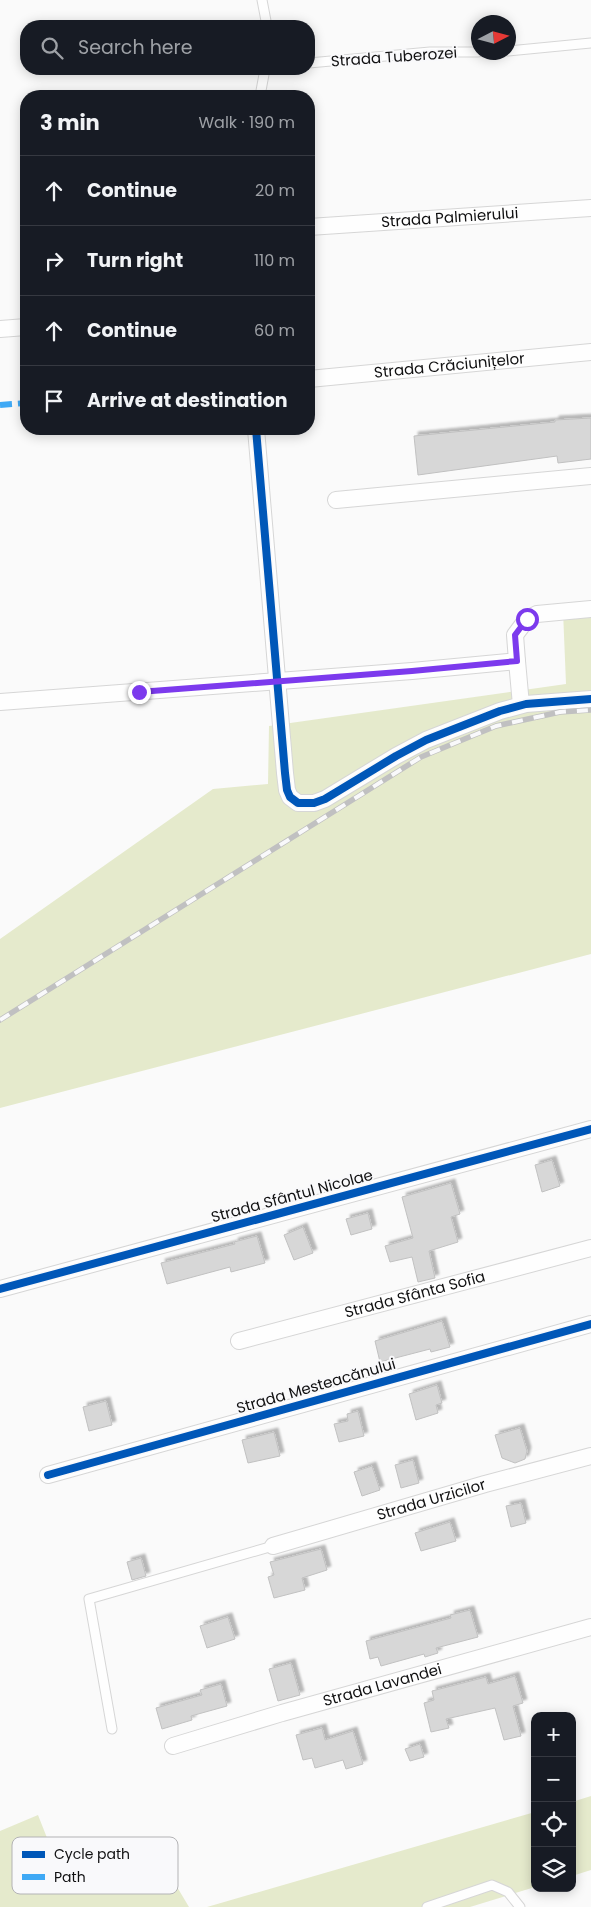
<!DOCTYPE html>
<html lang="en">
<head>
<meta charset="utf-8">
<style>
  :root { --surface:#171b24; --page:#242831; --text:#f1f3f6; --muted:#9ea1a6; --line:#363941 }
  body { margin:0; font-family:Poppins,sans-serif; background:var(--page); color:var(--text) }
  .controls { position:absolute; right:15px; bottom:15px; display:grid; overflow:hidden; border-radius:10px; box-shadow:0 2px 12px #0003 }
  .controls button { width:45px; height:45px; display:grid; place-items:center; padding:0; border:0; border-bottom:1px solid var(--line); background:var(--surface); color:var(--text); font:25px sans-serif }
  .compass { position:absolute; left:471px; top:15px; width:45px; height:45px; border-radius:50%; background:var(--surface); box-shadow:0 2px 12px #0003; rotate:84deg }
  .stop { position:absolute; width:15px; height:15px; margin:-11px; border:4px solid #7c3aed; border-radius:50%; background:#fff }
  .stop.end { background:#7c3aed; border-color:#fff; box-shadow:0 1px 5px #0008 }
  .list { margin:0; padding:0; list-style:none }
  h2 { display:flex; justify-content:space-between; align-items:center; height:65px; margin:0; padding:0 20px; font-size:21px }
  h2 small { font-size:16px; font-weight:400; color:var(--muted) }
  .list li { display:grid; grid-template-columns:32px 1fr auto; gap:15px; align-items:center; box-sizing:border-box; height:70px; padding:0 20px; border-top:1px solid var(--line) }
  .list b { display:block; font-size:19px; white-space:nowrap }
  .list em { font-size:16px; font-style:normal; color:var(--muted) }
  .icon { flex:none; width:28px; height:28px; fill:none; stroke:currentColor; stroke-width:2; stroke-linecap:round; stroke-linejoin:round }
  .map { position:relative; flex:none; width:591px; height:1907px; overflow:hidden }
  .search { position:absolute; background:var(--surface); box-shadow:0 2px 12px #0003; left:20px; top:20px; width:295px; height:55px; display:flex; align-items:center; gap:12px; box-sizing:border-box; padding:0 18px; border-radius:20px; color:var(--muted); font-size:19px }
  .panel { position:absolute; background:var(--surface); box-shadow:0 2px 12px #0003; left:20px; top:90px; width:295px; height:345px; border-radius:20px }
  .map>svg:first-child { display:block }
  .green { fill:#e5eacc }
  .building { fill:#d7d7d7; stroke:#c1c1c1; filter:url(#shadow) }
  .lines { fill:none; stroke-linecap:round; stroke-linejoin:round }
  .service-casing { stroke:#d6d6d6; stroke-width:11 }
  .minor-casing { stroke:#d6d6d6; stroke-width:18 }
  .service { stroke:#fefefe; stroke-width:9 }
  .minor { stroke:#fefefe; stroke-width:16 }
  .rail-casing { stroke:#c0c0c1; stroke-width:5.5 }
  .rail { stroke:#f9f9fb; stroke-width:4; stroke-dasharray:11; stroke-linecap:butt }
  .quiet { stroke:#3fa9f5; stroke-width:6; stroke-dasharray:12 6; stroke-linecap:butt }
  .cycleway-casing { stroke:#f9f9fb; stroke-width:11 }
  .cycleway { stroke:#0057b8; stroke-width:8 }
  .route { stroke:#7c3aed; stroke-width:6 }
  .labels { text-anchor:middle; stroke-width:4; stroke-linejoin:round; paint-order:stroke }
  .street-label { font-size:15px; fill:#101011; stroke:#f9f9fb }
  .key { fill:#f9f9fb; stroke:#b3b3b5; stroke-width:1 }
  .key-label { font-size:14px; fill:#101011 }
</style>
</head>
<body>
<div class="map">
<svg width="591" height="1907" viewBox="0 0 591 1907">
  <defs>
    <filter id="shadow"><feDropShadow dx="4" dy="-4" stdDeviation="1" flood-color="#0004"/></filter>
  </defs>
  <rect width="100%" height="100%" fill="#fafafa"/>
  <!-- green -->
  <path class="green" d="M591,609V954L0,1108V939L213,789L268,784L269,726L566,684L563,611Z
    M591,1796V1870L572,1876V1802Z
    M535,1812V1887L470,1907H207Z
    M38,1815L66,1886L110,1877L126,1852L152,1845L189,1907H0V1831Z"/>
  <!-- building -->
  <path class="building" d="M591,418V459L558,463L557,456L418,475L414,436L555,422V420Z
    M552,1160L560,1186L542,1192L535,1165Z
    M451,1183L460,1214L451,1217L458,1242L429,1251L435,1278L418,1282L412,1257L390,1262L385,1246L413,1238L402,1197Z
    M368,1213L372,1229L351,1235L346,1219Z
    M303,1227L313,1253L294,1260L284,1235Z
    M257,1236L265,1263L231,1272L230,1267L167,1284L161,1263L235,1244L234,1242Z
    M442,1321L450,1347L431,1352L430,1349L380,1362L375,1341Z
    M437,1385L442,1403L436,1405L438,1413L416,1420L409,1394Z
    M106,1401L112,1425L89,1431L83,1407Z
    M358,1411L364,1436L339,1442L334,1424L348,1421L347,1414Z
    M520,1428L527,1451L525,1459L515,1463L502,1458L495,1435Z
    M274,1432L280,1456L248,1463L242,1440Z
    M413,1460L419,1483L401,1488L395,1465Z
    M372,1466L380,1490L362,1496L354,1472Z
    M521,1503L526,1523L511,1527L506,1506Z
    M450,1522L456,1541L421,1551L415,1533Z
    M321,1549L327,1570L302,1578L305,1590L274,1598L268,1577L274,1575L270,1562Z
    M141,1558L146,1576L132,1580L127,1562Z
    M470,1610L478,1637L436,1648L438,1653L425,1657L424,1654L381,1666L378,1657L370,1659L366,1641L451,1618L450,1615Z
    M228,1617L235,1639L207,1648L200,1626Z
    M291,1663L300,1695L278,1701L269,1669Z
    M515,1676L523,1703L513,1706L521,1736L504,1740L495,1708L446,1719L449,1728L431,1732L424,1703L434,1700L432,1691L486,1677L488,1684Z
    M221,1684L227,1706L191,1716L192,1720L162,1729L156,1708L202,1695L200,1690Z
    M322,1728L325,1740L353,1731L363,1764L346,1769L343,1760L315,1768L312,1758L303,1760L296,1735Z
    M420,1744L424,1757L410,1761L405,1749Z"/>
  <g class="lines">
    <!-- service casing -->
    <g class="service-casing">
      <path id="service" d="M262,0L267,26
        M508,51L591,43
        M309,63L430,52H478
        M260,96L265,69
        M112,1729L89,1599L273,1546
        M427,1907L492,1885L508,1892L520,1907"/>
    </g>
    <!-- minor casing -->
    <g class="minor-casing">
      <g id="minor">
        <path id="s1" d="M309,227L591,208"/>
        <path d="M0,329L26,327"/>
        <path id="s2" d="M309,379L591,352"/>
        <path d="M256,429L285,773L287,790L290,797L298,803H314L325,799L396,756L426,740L500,711L526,704L591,699"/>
        <path d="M336,500L591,476"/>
        <path d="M517,661L521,705"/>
        <path d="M0,702L412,671L517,661L515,635L527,619L537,614L591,609"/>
        <path d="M0,1289L591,1129"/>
        <path id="s3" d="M239,1341L591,1248"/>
        <path d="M48,1475L591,1324"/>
        <path id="s4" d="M273,1546L485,1484L591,1456"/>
        <path id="s5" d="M173,1746L282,1713L591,1627"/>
      </g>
    </g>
    <!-- service -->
    <use href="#service" class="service"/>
    <!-- minor -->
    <use href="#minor" class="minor"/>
    <!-- rail casing -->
    <g class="rail-casing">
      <path id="rail" d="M0,1020L421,757L496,726L560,712L591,710"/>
    </g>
    <!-- rail -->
    <use href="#rail" class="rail"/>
    <!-- quiet -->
    <path class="quiet" d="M0,405L26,403"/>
    <!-- cycleway casing -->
    <g class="cycleway-casing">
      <path id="cycleway" d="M256,429L285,773L287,790L290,797L298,803H314L325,799L396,756L426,740L500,711L526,704L591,699
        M0,1289L591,1129
        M48,1475L591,1324"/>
    </g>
    <!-- cycleway -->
    <use href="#cycleway" class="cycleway"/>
  </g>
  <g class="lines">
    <!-- route -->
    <path class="route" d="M139,692L412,671L517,661L515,635L527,619"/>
  </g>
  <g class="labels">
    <!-- street labels -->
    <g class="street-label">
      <text transform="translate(394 57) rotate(-4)" y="5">Strada Tuberozei</text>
      <text dy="5" stroke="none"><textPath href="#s1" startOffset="141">Strada Palmierului</textPath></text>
      <text dy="5" stroke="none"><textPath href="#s2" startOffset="141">Strada Crăciunițelor</textPath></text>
      <text transform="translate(292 1196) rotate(-15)" y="5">Strada Sfântul Nicolae</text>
      <text dy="5" stroke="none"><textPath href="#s3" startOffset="182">Strada Sfânta Sofia</textPath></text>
      <text transform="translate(316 1386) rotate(-16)" y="5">Strada Mesteacănului</text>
      <text dy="5" stroke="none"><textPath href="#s4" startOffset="165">Strada Urzicilor</textPath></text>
      <text dy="5" stroke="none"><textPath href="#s5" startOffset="218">Strada Lavandei</textPath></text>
    </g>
  </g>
  <!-- legend -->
  <rect x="12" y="1837" width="166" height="57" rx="8" class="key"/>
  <rect x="22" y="1851" width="23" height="7" fill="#0057b8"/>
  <rect x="22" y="1874" width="23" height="6" fill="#3fa9f5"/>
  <g class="key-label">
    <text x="54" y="1859">Cycle path</text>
    <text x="54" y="1882">Path</text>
  </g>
</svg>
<div class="controls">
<button>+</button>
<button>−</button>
<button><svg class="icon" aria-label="locate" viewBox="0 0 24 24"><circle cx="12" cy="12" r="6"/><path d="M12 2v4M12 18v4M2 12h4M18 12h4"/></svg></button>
<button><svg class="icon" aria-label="layers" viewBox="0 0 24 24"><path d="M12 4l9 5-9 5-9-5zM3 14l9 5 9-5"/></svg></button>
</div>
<svg class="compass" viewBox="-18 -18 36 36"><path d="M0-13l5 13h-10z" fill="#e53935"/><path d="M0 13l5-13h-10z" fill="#9ea1a6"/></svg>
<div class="stop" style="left:527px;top:619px"></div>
<div class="stop end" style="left:139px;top:692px"></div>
<div class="search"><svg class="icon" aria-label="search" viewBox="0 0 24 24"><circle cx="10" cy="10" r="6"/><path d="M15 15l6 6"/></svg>Search here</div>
<section class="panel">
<h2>3 min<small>Walk · 190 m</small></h2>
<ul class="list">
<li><svg class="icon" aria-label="ahead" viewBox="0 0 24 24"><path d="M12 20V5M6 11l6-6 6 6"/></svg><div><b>Continue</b></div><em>20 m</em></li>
<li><svg class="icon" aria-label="right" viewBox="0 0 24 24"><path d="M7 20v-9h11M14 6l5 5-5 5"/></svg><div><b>Turn right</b></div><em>110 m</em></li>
<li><svg class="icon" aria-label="ahead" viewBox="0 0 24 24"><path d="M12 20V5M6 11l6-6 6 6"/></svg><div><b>Continue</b></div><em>60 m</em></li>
<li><svg class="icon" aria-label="arrive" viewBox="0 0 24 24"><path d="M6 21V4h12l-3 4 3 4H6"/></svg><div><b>Arrive at destination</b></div></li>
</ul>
</section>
</div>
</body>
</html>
